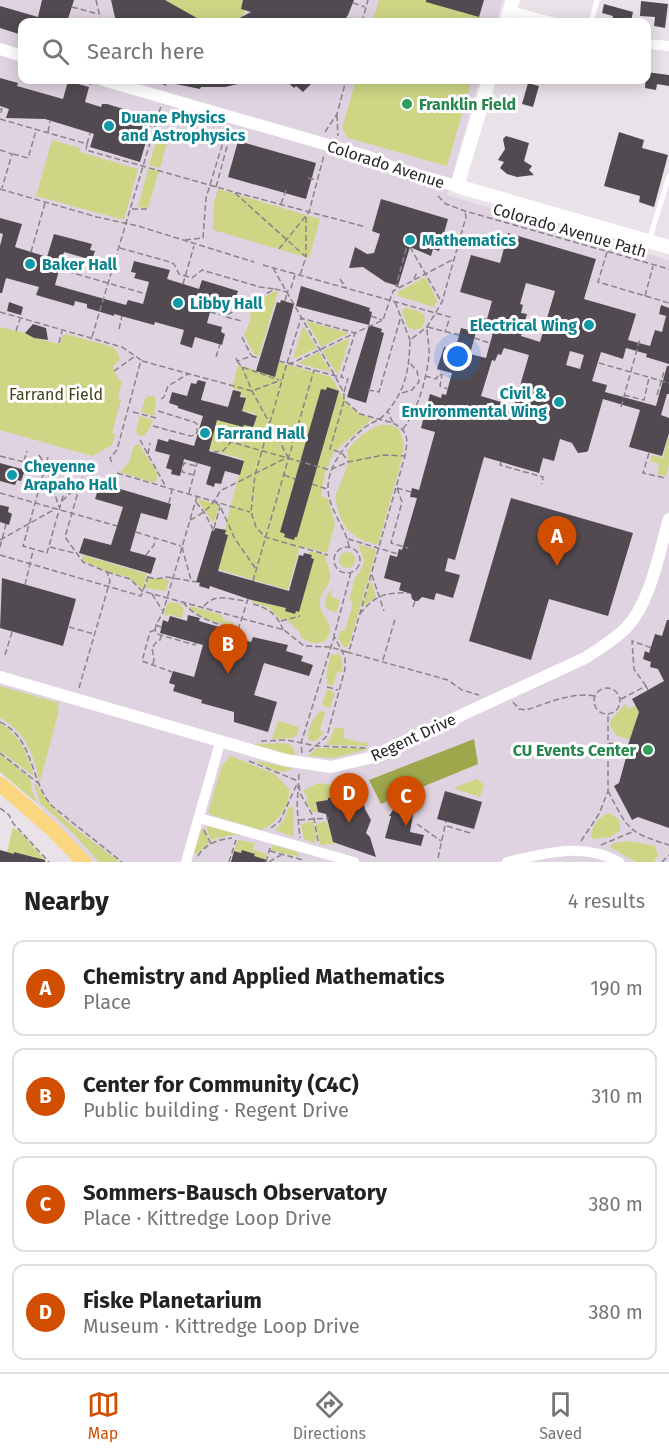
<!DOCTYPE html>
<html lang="en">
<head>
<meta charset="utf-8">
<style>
  :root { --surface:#fff; --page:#f6f6f6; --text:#222; --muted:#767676; --line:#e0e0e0; --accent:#d14d00 }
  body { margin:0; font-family:"Fira Sans",sans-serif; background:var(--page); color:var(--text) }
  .you { position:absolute; left:458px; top:357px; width:21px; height:21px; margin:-15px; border:4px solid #fff; border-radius:50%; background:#1a73e8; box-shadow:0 0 0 9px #1a73e833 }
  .badge { display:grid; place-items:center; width:39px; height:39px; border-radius:50%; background:var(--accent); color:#fff; font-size:20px; font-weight:700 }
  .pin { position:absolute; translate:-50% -50px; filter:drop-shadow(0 2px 3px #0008) }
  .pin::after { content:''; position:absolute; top:32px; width:21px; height:18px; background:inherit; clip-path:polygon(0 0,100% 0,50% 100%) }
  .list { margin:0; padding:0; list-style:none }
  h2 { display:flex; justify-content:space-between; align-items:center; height:78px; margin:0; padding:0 24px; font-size:26px }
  h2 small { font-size:20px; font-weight:400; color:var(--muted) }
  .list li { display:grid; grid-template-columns:39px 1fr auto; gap:18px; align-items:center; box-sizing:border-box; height:96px; margin:0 12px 12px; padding:0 12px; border:2px solid var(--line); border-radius:12px }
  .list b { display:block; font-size:22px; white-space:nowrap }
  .list p { margin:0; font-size:20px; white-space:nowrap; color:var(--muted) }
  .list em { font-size:20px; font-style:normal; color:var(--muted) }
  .icon { flex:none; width:33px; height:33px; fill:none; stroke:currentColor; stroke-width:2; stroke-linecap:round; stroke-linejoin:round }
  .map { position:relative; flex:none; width:669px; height:862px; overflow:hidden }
  .search { position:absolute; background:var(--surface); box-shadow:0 3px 15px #0003; left:18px; right:18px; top:18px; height:66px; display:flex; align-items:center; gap:15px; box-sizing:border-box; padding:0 21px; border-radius:12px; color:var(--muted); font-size:22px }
  .sheet { height:510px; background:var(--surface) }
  nav { display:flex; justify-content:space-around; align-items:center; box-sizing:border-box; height:84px; border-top:2px solid var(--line); background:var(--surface); font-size:16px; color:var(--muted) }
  nav a { display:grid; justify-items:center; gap:3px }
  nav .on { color:var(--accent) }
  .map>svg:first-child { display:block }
  .built { fill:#e0d3e1 }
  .green { fill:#ced685 }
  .forest { fill:#9fa74d }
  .building { fill:#514b51; fill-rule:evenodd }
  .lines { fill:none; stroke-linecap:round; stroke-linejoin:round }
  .path { stroke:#888388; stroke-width:1.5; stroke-dasharray:6 3; stroke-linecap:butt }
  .service { stroke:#fff; stroke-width:5 }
  .minor { stroke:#fff; stroke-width:10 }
  .tertiary { stroke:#fff; stroke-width:12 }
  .secondary { stroke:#fff; stroke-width:14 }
  .primary { stroke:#fbd680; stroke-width:15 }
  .leisure-dot { fill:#2e9e5b; stroke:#fff; stroke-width:2 }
  .culture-dot { fill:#0f9aa8; stroke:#fff; stroke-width:2 }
  .labels { text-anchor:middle; stroke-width:6; stroke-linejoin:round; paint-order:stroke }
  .leisure-label { font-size:16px; font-weight:bold; fill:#27864d; stroke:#fff; text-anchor:start }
  .culture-label { font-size:16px; font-weight:bold; fill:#0d838f; stroke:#fff; text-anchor:start }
  .street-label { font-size:16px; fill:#292629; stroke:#fff }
  .park-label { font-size:16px; fill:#3e421b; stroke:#fff }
</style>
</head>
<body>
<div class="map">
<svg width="669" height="862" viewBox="0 0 669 862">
  <rect width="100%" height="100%" fill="#e9e2e9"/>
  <!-- built -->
  <path class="built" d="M0,0H503L496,22H22V80H479L447,195L669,260V862H94L29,796L0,771Z"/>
  <!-- green -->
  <path class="green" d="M165,0H243L241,9L246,11L239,21L198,19Z
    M379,0H484L479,17L489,20L488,22H372Z
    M356,80H472L447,166L348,138L342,128Z
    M162,134L169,136L160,168L149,165L158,135Z
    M52,140L80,148V152L138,169L124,220L36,196Z
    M148,169L159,171L148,208L138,207Z
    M218,189L320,219L309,258L213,230L214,203Z
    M425,277L437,300L434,307L398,296V292Z
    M275,291L278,292L259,356L254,354L244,335L251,319L250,314L253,304Z
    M407,308L418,311L424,315L425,322L421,328L415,330L408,327L402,312L403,309Z
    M306,321L348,333H349L321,347Z
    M303,326L317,348L293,359Z
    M0,327L25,333L34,338L60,344L63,335L66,334L112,347L117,351L120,360L113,366C113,371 117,374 118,379L122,381L118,399L121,400L112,433L115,434L112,445L92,456L0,430Z
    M350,338L338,375L322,351Z
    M319,352L331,372L298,363Z
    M278,362L331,377C345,399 346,410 372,419L334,452L325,473L321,496L328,499L335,524L327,553L300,546L288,590L217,569L227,533L224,532L243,459L208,449L216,419L253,426L256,414L241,410L245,397L239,395L240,391L232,388L238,365L274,375Z
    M148,396H154L156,400L154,416L141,412L145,399Z
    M140,416L153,420L148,431L144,436L138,435L136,430Z
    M380,425H391L399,429L404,444L401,462L378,545C357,540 344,532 338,510C337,504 334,497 337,492C342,478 350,467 347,451C355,439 366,431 380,425Z
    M669,436V464L666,476L657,474L659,464L650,461L652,455L663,458Z
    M139,444L158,474L155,483L120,472L129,462L134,446Z
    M199,499L219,505L214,524L198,501Z
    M358,544L374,549L376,552L349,645L344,648L338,638L341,630L345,631L353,602L349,600L355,578L362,568L364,561Z
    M309,551L326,555C325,564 332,571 330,579C328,589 318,594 320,605C322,620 337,624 326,640C316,646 309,642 300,637L301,634L286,619L281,620L268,607L252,602V600L266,604L267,602L286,608L285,611L314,559L311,558L312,555L308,554Z
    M339 560a8 8 0 1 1 16 0a8 8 0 1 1-16 0Z
    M83,555L147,574L142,589L128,577L106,571L84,561L82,559Z
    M147,578L167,579L169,582L165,591L145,588Z
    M371,579L376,597L362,608Z
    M332,588L331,597L340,600L336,613L325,608L326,597Z
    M171,602L180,604L184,609L182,618L169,614L168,616L164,615L167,604Z
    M190,606L222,615L223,620L234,623V627L206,619L189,608Z
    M338,652C343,658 343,664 342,672H337L333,686L328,685L326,676L331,654L337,655Z
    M0,686L59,703L57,709L59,710L40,782C32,753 28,734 0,718Z
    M327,689L335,693L330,708L322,705Z
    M625,704L628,709L636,705L639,712L631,740L616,735L610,726L611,720Z
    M320,711L325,712L320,730L324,733L316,741H309C305,730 314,719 320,711Z
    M278,721L299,727L297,735L291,738L272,739Z
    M0,723C21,736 27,753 34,776L0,751Z
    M335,727L345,729L343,738L363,743L367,742L368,746L328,745L327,743L331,737Z
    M282,743C290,743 296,747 295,756L253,744Z
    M317,748H363L369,749L334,758L308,756Z
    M0,754L30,778L32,791L37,803L0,772Z
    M231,756L275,774L289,789C291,807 275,825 261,830L211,815L208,812L222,765Z
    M253,760L292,768V769C280,777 264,765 253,760Z
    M477,779L484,785L480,797L453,788Z
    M318,783L333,785L349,783L351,788L348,797V792L337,794V796L328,798V800L316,802L318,812H312L306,800L308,798L303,791Z
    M34,784H37C48,813 96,843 120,862H99L71,831L40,803Z
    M290,806L293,808L294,837L275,830L283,821Z
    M609,813L620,820V830L611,837L592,839C589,828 599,817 609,813Z
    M313,821L316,834L315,843L304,839L301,824Z
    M327,821L334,842V844L321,845L319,842L316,824Z
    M206,826H208L243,836L231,835L210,840Z
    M204,827L209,843L197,854L194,853L201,830Z
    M13,828L20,832L47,862H34L35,857L15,852L13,858L7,852Z
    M238,840L255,843L253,850L267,854L264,862L254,856V854L242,850L241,853L234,851Z
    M630,841L655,846L658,855L654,862H636L610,847L613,843Z
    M273,845L297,852L299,857L271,850Z"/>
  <!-- forest -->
  <path class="forest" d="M474,739L478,764L381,804L369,780Z"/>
  <!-- building -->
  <path class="building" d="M42,0H74L67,22H22V35L0,28V6L38,17Z
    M111,0H165L204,22H116Z
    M243,0H354L348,15L346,18H344L342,22H232L251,12L241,9Z
    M426,0H484L479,17L426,2Z
    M641,1L668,4L665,28L654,26L655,17L640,16Z
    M604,4L633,12L631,21L622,18L621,22L612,20L613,16L602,13Z
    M646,72L669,75V86L657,84L656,90L645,88Z
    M0,78L18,83L17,86L63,99L68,81L89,87L85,102L101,107L102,104H107L153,118L140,162L90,147L94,134L45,119L6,118L9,109L0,106Z
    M166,80H247V82L225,87H201L200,89L166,82Z
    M285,80H315L303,92L296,86L294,88Z
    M528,83L539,86L533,107L522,104Z
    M619,132L644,140L642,148L668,155L654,207L639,202L640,196L604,186Z
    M506,136L529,143L524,161L532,166L529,170L534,175L517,177L507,174L500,168L504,162L498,160L505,149L503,139Z
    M238,141L316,163L306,199L228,177Z
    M381,199L448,219L439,251L433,249L431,256L410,247L398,286L385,282L363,267L349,268L355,247L367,254L374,253L380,234L372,231Z
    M0,218L22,224L15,247L47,257L54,234L92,244L90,250L95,251L92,260L64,252L55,285L126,305L128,300L143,304L149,282L134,278L136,273L131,272L134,261L170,270L167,279L199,289L202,280L238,291L234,302L230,300L228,306L213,301L207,323L222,327L221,332L225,334L222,345L195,337L192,348L180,344L184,330L155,322L154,325L114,314V316L87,308V304L75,301L74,306L36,295L39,287L6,278L2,293H0V246L3,234L0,233Z
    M508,233L596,259L584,299L636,314L628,340L650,346L655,330L662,332L666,316L659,314L661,305L669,308V364L646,357L647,354L626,348L623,359L601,352L592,381L607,385L605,392L656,406L667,366H669V394H667L661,415L669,418V433L662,456L629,447L640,410L603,399L588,451L586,452L578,453L572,443L560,439L554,461L543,458L539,473L484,457L455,560L448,558L445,571L460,575L453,598L436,593L434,600L422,597L418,601H415L412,599L411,594L399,590L401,583L384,578L390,555L397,557L399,549L402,550L417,498L410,497L412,488L419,490L435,432L421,428L430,394L441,398L442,394L446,395L452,373L437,369L444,347L455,350L461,328L476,332L470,354L486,358L494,329L478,325L480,317L487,319L492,301L460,292L471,255L500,263ZM526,283L555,291L540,342L521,336L527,314L521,313L523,305L520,304ZM504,348L529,355L514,406L481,396L492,360L495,361L498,354L501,355ZM570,351L584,355L580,369L566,365Z
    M301,286L370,308L369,311L372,312L369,325L296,306Z
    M281,300L294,304L275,377L256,371L277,302L280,303Z
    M9,302L23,307L21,315L7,311Z
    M33,324L46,328L48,340L34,338L25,333Z
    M369,325L382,329L381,332L384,333L366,403L347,397Z
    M198,380L206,382L201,400L228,407L233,390L241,392L240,397L246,398L242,411L257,416L253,427L244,425L243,427L217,420L209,451L244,461L240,475L225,471L221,484L215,483L214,487L206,484L211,467L184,459L180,476L171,474L172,470L166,468L170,455L155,451L158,439L168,442L169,439L194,446L203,416L178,408V406L169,403L172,392L187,396L191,383L196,384Z
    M327,387L339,391L297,537H295L294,540L284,537L285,534L280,532L321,389L326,390Z
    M0,463L25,470L21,481L17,480L15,485L0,481Z
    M100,483L171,504L167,520L141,513L130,551L156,558L151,574L79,553L84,538L111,545L123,507L95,499Z
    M511,498L633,533L608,616L549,599L531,660L469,641Z
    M0,505L9,507L8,512L12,514L9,525L0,522Z
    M215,528L226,530L225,534L228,535L218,571L289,591L299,555L303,556L304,553L312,555L311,558L314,559L299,612L296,611L295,614L285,611L286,608L248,599L210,586L209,589L199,586L200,583L196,582L212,530L214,531Z
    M2,578L76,599L63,646L0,628Z
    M188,615L200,618L199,621L223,628L221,633L251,642L253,637L288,645L286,651L303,656L301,661L313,665L309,676L264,663L254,695L277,702L268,732L234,722V712L201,703L202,700L173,691L175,685L169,683L173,671L194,677L203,645L160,633L163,620L168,622L170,616L187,621Z
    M667,620H669V828L638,817L632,820L614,786L619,783L627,754H625L639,712L632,699L664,681L658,669L650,667L651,662L643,659L645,651L649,653L655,634L662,636Z
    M348,791L347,797L362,794L365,809L371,820L366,833L370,837L376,857L333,842L326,814L318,812L316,802L328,800V798L337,796V794Z
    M445,791L482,802L474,829L437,819Z
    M401,805L409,807L413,815L410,832L424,835L421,846L385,838L391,816H389L393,810Z
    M0,850L14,854V852L45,860V862H0Z
    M242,850L255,854L254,856L267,860V862H231L234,851L241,853Z"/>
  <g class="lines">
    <!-- path -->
    <path class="path" d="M96,0L101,22
      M353,3L365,7
      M72,7L98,14
      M362,22L368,0
      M153,80L166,85V87
      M90,85L92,80
      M0,109H2L0,115
      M337,115L338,136
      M0,119L87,144L86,150L234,192L366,227
      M48,132L50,121
      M325,132L337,114L346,80
      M87,144L90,133
      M0,150L12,154L2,188
      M13,154L28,158L36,131
      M308,178L317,180
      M216,187L229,139
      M0,189L97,217L138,226L254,262
      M235,193L306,257L300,275
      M438,196L446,204L465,211L669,269
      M281,204L286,190
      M132,209H148
      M306,217V257
      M185,240L203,238L206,198L228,126
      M410,247L441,301
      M120,248L170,262L174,264L179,274L192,278L202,270L260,287L275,289
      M279,249L309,212L324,155
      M31,252L45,203
      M607,252L598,282L669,303
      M263,265L450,317L445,332
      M273,268L335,376L344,393V400L360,414L393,423L388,412
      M59,269L146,294
      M340,279L346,288
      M414,279L417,272
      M183,284L194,246
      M399,287L396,286L407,246
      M645,296L653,266
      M285,301L287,293
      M395,302L410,340
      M0,312L122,347L141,360L117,450L110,458L113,465
      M210,312L225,316L275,289L287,292L291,288L295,275
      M371,316L382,320
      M226,317L242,321
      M119,329L122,316
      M16,331L20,319
      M92,337L161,106
      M242,337L251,355
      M474,338L490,343
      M59,343L62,331
      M216,357L220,344
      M236,358L237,361L252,356L260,359
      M142,361L252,391L281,380
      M237,361L242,367L279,380
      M279,361L340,377
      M287,363L301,318L355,333L292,363H287L255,475L251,512L256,527L265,537L328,555
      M599,363L669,383
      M114,371L134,357
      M425,376L436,379L439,374L442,375L440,386L448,389
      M368,390L379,392L401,316
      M344,392L348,379L341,377L355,333L383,320L393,291L452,260
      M402,393L412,390L419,382L417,371L410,363
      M624,395L644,400L649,378
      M657,395L664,372
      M161,399L164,397L168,386L188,374
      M344,401L330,449L342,453L348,461
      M621,407L640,339
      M133,412L156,418
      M153,426L190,436L195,435L197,432V424L194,422L158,411
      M403,429C418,410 426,380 429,356C430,350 427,336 427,327L459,335
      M140,440L166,487
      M231,442L240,427
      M213,452L223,451L231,442L330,470L348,462L384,455L405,456
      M649,453L643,473L665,478
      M148,454L150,443
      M39,455L46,466L59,507
      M0,456L24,462L22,469
      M48,457L23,546L47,553L72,464
      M24,461L27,451
      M501,462L500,465L543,477L542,484
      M117,473L250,512
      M194,475L182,472L184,463L196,466
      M284,475L295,479
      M312,484L327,489
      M397,488L402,502L391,543L408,548
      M397,488L411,492
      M0,493L117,526
      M189,493L197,463
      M62,501L80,484
      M196,502L204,512L214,531
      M215,502L220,506L235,539L256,569
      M169,503L172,490
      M190,520C204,513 213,506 220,491L288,457L252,391L242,367
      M214,528L220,507
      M136,532L181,546
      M348,539L398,554
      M0,540L55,509
      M334 560a13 13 0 1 1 26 0a13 13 0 1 1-26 0Z
      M0,547L6,524
      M50,547L74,553
      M182,547L191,580
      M349,547C346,527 327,508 328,486C329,464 347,442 364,428C371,422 380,421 386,413C406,390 409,370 410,340L427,327L442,302L466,217L465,211
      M0,555L141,596L149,574
      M146,555L154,545L155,539
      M107,572L130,579L142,591L284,630L304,646L330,647L347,652L350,648L405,456C408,438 409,432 393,423
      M372,575L384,611
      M148,577L156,579L167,577L196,582
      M253,581L314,370
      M25,585L33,551
      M152,594L162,610
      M183,602C196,619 218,624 238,630L236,638
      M253,604C268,608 278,615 283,630
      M204,606C216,592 231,600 247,601
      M413,607L415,601
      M360,614C374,596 385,592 408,593
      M281,621L300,616
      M156,626L155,630L157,634L195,645L196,643
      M69,627L94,634
      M161,627L156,625L163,612L197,496
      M155,630L150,632L142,661L172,672
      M238,630L248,599
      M347,652L448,680L462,690L479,695
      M5,655L12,632
      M383,660L395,619
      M153,664L154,659L152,648L157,641L160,640L161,636
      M646,686L634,669L632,641L652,648
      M327,687L338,690
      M594 701a13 13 0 1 1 26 0a13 13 0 1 1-26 0Z
      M79,688L110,581L107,572L83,562L65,537L85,468
      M621,699L646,686L648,690
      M513,702L519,709L526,710C548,703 571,692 595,696
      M0,722C35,739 29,780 52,806L122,862
      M261,741L287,740L316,746L366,748
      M609,743L627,747
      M309,752L327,736L345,669V657L334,636L351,572
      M0,753L38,783
      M302,753L301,743L334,637
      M249,761L298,781
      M299,774L297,807L300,838
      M299,785L300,793L314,818L318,842
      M608,791C628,829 627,832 669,845
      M350,796L354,789L353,779
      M0,808L9,815L13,823L49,862
      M299,820L329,818
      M417,824L441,841
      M447,826L473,834
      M271,828L280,821L297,784
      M204,830L211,844
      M581,841L599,814L608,791V714
      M601,845L632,832
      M270,851L303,860
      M198,856C205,844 219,839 232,838
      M438,858L446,821
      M229,862L236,840
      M266,862L270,848
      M269,862L281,855
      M662,862L669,855"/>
    <!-- service -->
    <path class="service" d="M591,22L597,0
      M649,241L669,176"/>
    <!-- minor -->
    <path class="minor" d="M510,11L552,22
      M646,44L669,46
      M199,818L354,862
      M186,862L220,743
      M507,862C545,853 583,842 619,862"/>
    <!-- tertiary -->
    <path class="tertiary" d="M0,49L22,56
      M103,80L342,149L369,157L398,170L457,186
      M0,677L285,760L331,767L369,758L585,658C599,649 614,640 626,628C651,602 659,552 669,519"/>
    <!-- secondary -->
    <path class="secondary" d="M506,22L513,0
      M489,80L457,186L669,247"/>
    <!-- primary -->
    <path class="primary" d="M0,784L52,829L84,862"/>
  </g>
  <!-- markers -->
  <g class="leisure-dot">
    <circle cx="407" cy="104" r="6"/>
    <circle cx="648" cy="750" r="6"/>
  </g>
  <g class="culture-dot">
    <circle cx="109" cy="126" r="6"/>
    <circle cx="410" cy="240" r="6"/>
    <circle cx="30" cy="264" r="6"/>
    <circle cx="178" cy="303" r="6"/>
    <circle cx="589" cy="325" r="6"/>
    <circle cx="559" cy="402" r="6"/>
    <circle cx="205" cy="433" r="6"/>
    <circle cx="12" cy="475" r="6"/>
  </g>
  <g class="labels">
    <!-- leisure labels -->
    <g class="leisure-label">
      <text x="419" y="110">Franklin Field</text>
      <text x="636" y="756" text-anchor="end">CU Events Center</text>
    </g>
    <!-- culture labels -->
    <g class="culture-label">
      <text x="121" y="123">Duane Physics<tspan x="121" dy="18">and Astrophysics</tspan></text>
      <text x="422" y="246">Mathematics</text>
      <text x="42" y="270">Baker Hall</text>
      <text x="190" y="309">Libby Hall</text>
      <text x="577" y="331" text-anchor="end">Electrical Wing</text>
      <text x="547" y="399" text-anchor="end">Civil &amp;<tspan x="547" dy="18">Environmental Wing</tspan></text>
      <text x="217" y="439">Farrand Hall</text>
      <text x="24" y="472">Cheyenne<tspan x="24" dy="18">Arapaho Hall</tspan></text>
    </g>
    <!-- street labels -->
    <g class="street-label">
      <text transform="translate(386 164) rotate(18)" y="6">Colorado Avenue</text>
      <text transform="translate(570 230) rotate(16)" y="6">Colorado Avenue Path</text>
      <text transform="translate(413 737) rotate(-25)" y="6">Regent Drive</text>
    </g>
    <!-- park labels -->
    <g class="park-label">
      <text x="56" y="400">Farrand Field</text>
    </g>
  </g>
</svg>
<div class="you"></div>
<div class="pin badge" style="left:557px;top:566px">A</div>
<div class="pin badge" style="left:228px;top:674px">B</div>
<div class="pin badge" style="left:406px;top:826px">C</div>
<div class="pin badge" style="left:349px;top:823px">D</div>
<div class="search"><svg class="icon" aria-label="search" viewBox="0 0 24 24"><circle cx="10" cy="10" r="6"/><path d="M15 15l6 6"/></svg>Search here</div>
</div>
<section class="sheet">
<h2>Nearby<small>4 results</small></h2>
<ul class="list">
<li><span class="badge">A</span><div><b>Chemistry and Applied Mathematics</b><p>Place</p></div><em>190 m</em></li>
<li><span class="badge">B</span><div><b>Center for Community (C4C)</b><p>Public building · Regent Drive</p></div><em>310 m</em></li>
<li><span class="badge">C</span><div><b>Sommers-Bausch Observatory</b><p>Place · Kittredge Loop Drive</p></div><em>380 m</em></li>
<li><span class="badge">D</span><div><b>Fiske Planetarium</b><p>Museum · Kittredge Loop Drive</p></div><em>380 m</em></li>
</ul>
</section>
<nav>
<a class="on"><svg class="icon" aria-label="map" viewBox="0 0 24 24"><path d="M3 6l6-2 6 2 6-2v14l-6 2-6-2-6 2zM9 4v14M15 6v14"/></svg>Map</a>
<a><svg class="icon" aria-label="directions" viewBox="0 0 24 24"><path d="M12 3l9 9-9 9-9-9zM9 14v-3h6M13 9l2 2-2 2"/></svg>Directions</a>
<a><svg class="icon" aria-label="saved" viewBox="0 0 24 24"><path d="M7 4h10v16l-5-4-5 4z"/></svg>Saved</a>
</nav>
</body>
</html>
